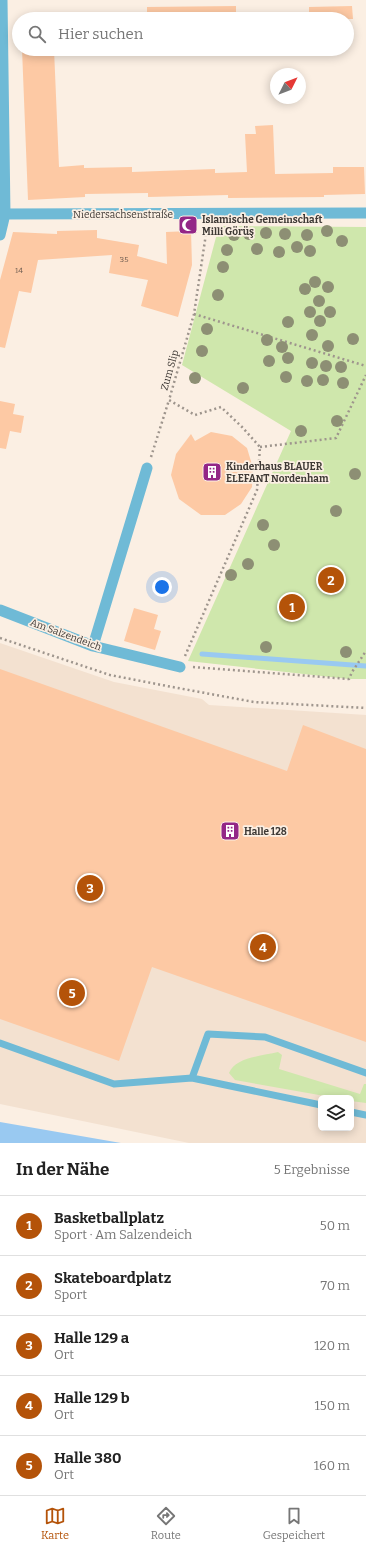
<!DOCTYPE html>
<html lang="de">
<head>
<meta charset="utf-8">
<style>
  :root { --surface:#fff; --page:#f2f2f2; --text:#222; --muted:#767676; --line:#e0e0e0; --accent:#b45309 }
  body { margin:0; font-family:Bitter,serif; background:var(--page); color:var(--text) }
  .controls { position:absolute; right:12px; bottom:12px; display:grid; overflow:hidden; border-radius:6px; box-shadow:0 2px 10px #0003 }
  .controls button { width:36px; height:36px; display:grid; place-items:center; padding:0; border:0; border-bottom:1px solid var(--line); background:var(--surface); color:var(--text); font:20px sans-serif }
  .compass { position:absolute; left:270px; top:68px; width:36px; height:36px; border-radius:50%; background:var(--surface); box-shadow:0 2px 10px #0003; rotate:48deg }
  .you { position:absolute; left:162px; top:587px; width:14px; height:14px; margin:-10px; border:3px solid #fff; border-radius:50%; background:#1a73e8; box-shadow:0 0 0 6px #1a73e833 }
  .badge { display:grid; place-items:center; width:26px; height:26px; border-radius:50%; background:var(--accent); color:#fff; font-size:13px; font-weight:700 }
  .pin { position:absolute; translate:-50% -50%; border:2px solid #fff; box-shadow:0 1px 4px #0006 }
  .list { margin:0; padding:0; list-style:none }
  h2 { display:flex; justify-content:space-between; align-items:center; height:52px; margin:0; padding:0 16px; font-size:17px }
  h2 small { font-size:13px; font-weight:400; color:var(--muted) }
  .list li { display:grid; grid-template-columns:26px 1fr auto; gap:12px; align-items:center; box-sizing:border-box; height:60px; padding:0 16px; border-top:1px solid var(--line) }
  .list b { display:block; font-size:15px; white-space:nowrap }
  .list p { margin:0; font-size:13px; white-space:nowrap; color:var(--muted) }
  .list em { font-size:13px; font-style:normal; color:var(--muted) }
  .icon { flex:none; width:22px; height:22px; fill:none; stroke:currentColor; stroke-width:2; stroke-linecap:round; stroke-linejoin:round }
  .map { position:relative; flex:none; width:366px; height:1143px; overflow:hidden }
  .search { position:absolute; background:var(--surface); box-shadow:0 2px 10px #0003; left:12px; right:12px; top:12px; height:44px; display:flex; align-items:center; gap:10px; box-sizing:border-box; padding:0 14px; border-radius:22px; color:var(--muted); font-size:15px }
  .sheet { height:352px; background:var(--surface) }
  nav { display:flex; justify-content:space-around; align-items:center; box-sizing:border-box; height:56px; border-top:1px solid var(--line); background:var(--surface); font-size:11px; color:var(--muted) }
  nav a { display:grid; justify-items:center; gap:2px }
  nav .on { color:var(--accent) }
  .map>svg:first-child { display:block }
  .built { fill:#f3e1d0; fill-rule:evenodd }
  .green { fill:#cfe7ac }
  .water { fill:#99c9f1 }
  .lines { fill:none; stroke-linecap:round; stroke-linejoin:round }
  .stream { stroke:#99c9f1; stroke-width:5 }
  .building { fill:#fdc9a4 }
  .path { stroke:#9e958d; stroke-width:2.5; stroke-dasharray:2 3; stroke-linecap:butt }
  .service { stroke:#6fbad6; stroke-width:7 }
  .minor { stroke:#6fbad6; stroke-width:11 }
  .tree { fill:#8d8f74 }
  .labels { text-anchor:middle; stroke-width:3.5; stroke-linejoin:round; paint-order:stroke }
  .number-label { font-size:8px; fill:#6e5d51 }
  .street-label { font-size:10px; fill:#3e3935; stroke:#fbefe3 }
  .poi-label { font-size:10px; font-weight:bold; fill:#3e3935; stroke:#fbefe3; text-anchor:start }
</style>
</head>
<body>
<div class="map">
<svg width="366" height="1143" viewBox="0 0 366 1143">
  <rect width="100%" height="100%" fill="#fbefe3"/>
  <!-- built -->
  <path class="built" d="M0,643L114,682L202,699L209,705L366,715V1143H189L0,1104ZM321,1098H351V1128H321Z"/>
  <!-- green -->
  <path class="green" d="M219,226L366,227V679H349L188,661L291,431L182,365Z
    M278,1052L282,1055L279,1069L360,1094L364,1084H366V1103L351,1101V1098H336L235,1080L229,1073C235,1057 262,1056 278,1052Z"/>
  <!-- water -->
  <path class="water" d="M0,1122L121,1143H123H0Z"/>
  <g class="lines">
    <!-- stream -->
    <path class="stream" d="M202,654L366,666"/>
  </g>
  <!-- building -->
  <path class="building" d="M236,6V19H147V7Z
    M352,6L353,19H309V7Z
    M22,49H54L59,167L84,165V168L132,167V172L215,169V173L247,172L245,134H256L255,126L273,125L275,174L333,173V167H364L365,194L324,195V197L228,198V195L148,197V193L85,194V197L28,200Z
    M97,230V238L139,245L137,256L167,264L166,232L191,231L192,265L178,317L141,306L148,280L109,273L112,255L38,260L31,293L19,291L5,348L0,347V280L13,232L57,234V231Z
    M0,401L15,404L13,414L24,416L21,433L10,431L6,449L0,448Z
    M211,432L232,436L247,448L253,468L252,487L241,504L225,515H201L179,499L171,475L176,454L191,434L195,441Z
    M134,608L158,615L154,629L161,631L155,650L124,641Z
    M0,669L287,771L303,725L366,749V1042L152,967L119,1061L0,1019Z"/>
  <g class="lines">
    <!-- path -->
    <path class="path" d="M194,314L366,366
      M260,447L336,438L366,375
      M151,457L169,400
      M0,638L110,675L167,686L254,702L366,708
      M185,656L257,490L260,447L242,427L221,407L195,415L169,400L194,314L207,227
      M193,667L349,679L352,672L366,651"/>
    <!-- service -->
    <path class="service" d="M0,1043L114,1084L192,1078L321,1105
      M192,1078L208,1034L265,1037L366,1073
      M351,1112L366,1115"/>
    <!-- minor -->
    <path class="minor" d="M0,214L366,213
      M0,235L5,214L2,0
      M0,610L93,646L180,667
      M93,646L147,468"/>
  </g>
  <!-- trees -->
  <g class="tree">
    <circle cx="327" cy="231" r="6"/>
    <circle cx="266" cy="233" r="6"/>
    <circle cx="249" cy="234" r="6"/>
    <circle cx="285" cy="234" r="6"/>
    <circle cx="234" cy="235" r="6"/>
    <circle cx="307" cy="235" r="6"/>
    <circle cx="342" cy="241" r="6"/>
    <circle cx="297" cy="247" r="6"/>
    <circle cx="257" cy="249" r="6"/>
    <circle cx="227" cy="250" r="6"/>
    <circle cx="310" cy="251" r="6"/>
    <circle cx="279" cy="252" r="6"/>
    <circle cx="223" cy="267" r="6"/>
    <circle cx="315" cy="282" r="6"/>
    <circle cx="328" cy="287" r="6"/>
    <circle cx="305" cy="289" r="6"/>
    <circle cx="218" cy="295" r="6"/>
    <circle cx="319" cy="301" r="6"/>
    <circle cx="310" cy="312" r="6"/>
    <circle cx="330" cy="312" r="6"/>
    <circle cx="320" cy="321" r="6"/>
    <circle cx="288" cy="322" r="6"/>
    <circle cx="207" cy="329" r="6"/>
    <circle cx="312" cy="335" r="6"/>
    <circle cx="353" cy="339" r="6"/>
    <circle cx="267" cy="340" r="6"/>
    <circle cx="328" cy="346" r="6"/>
    <circle cx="282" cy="347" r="6"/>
    <circle cx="202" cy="351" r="6"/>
    <circle cx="288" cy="358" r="6"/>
    <circle cx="269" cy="361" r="6"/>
    <circle cx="312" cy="363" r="6"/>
    <circle cx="326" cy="366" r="6"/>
    <circle cx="341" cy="367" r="6"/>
    <circle cx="286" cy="377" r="6"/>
    <circle cx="195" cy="378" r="6"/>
    <circle cx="323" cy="380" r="6"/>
    <circle cx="307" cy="381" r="6"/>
    <circle cx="343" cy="383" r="6"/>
    <circle cx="243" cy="388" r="6"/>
    <circle cx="337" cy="421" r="6"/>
    <circle cx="301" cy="431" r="6"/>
    <circle cx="355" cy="474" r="6"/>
    <circle cx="336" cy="511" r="6"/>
    <circle cx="263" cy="525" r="6"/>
    <circle cx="274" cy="545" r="6"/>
    <circle cx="248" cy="564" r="6"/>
    <circle cx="231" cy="575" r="6"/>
    <circle cx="266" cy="647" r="6"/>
    <circle cx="346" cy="652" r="6"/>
  </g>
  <!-- icons -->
  <defs>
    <g id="mosque-square" transform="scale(1)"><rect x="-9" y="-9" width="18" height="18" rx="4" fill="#932687" stroke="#fbefe3"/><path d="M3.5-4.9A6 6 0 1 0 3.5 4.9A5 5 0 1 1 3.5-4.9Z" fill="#fff"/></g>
    <g id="building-square" transform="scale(1)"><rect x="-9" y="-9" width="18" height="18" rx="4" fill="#932687" stroke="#fbefe3"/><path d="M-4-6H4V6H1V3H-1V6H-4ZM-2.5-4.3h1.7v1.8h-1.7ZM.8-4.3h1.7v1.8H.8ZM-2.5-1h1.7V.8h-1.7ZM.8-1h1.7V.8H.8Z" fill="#fff"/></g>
  </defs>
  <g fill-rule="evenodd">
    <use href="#mosque-square" x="188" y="225"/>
    <use href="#building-square" x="212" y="472"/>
    <use href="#building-square" x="230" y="831"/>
  </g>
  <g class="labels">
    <!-- number labels -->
    <g class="number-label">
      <text x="124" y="262">35</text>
      <text x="19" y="273">14</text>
    </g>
    <!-- street labels -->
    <g class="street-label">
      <text x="123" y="218">Niedersachsenstraße</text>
      <text transform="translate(169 370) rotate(-74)" y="4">Zum Slip</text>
      <text transform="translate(66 634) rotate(20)" y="4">Am Salzendeich</text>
    </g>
    <!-- poi labels -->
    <g class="poi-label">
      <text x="202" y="223">Islamische Gemeinschaft<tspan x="202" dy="12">Milli Görüş</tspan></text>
      <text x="226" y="470">Kinderhaus BLAUER<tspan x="226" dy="12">ELEFANT Nordenham</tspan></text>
      <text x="244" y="835">Halle 128</text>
    </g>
  </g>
</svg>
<div class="controls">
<button><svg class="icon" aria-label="layers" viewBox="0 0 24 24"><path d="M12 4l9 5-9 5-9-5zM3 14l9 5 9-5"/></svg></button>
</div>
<svg class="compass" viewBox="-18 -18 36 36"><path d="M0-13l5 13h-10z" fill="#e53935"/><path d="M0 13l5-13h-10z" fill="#767676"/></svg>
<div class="you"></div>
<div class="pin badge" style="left:292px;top:607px">1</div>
<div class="pin badge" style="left:331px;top:580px">2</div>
<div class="pin badge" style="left:90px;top:888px">3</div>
<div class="pin badge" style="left:263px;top:947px">4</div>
<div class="pin badge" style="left:72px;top:993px">5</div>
<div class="search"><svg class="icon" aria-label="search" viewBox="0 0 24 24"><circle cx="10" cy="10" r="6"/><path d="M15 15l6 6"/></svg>Hier suchen</div>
</div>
<section class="sheet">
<h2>In der Nähe<small>5 Ergebnisse</small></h2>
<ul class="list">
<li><span class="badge">1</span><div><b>Basketballplatz</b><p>Sport · Am Salzendeich</p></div><em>50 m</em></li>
<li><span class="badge">2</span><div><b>Skateboardplatz</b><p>Sport</p></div><em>70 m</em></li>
<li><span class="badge">3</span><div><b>Halle 129 a</b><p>Ort</p></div><em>120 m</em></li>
<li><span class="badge">4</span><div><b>Halle 129 b</b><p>Ort</p></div><em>150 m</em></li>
<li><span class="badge">5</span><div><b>Halle 380</b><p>Ort</p></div><em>160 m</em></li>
</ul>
</section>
<nav>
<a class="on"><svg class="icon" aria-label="map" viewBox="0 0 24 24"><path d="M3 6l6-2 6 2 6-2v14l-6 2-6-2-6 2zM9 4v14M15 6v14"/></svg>Karte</a>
<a><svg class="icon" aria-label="directions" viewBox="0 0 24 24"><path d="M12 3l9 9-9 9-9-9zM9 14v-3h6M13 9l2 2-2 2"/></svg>Route</a>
<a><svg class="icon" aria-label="saved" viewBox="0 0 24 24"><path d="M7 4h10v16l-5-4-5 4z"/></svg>Gespeichert</a>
</nav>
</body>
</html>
